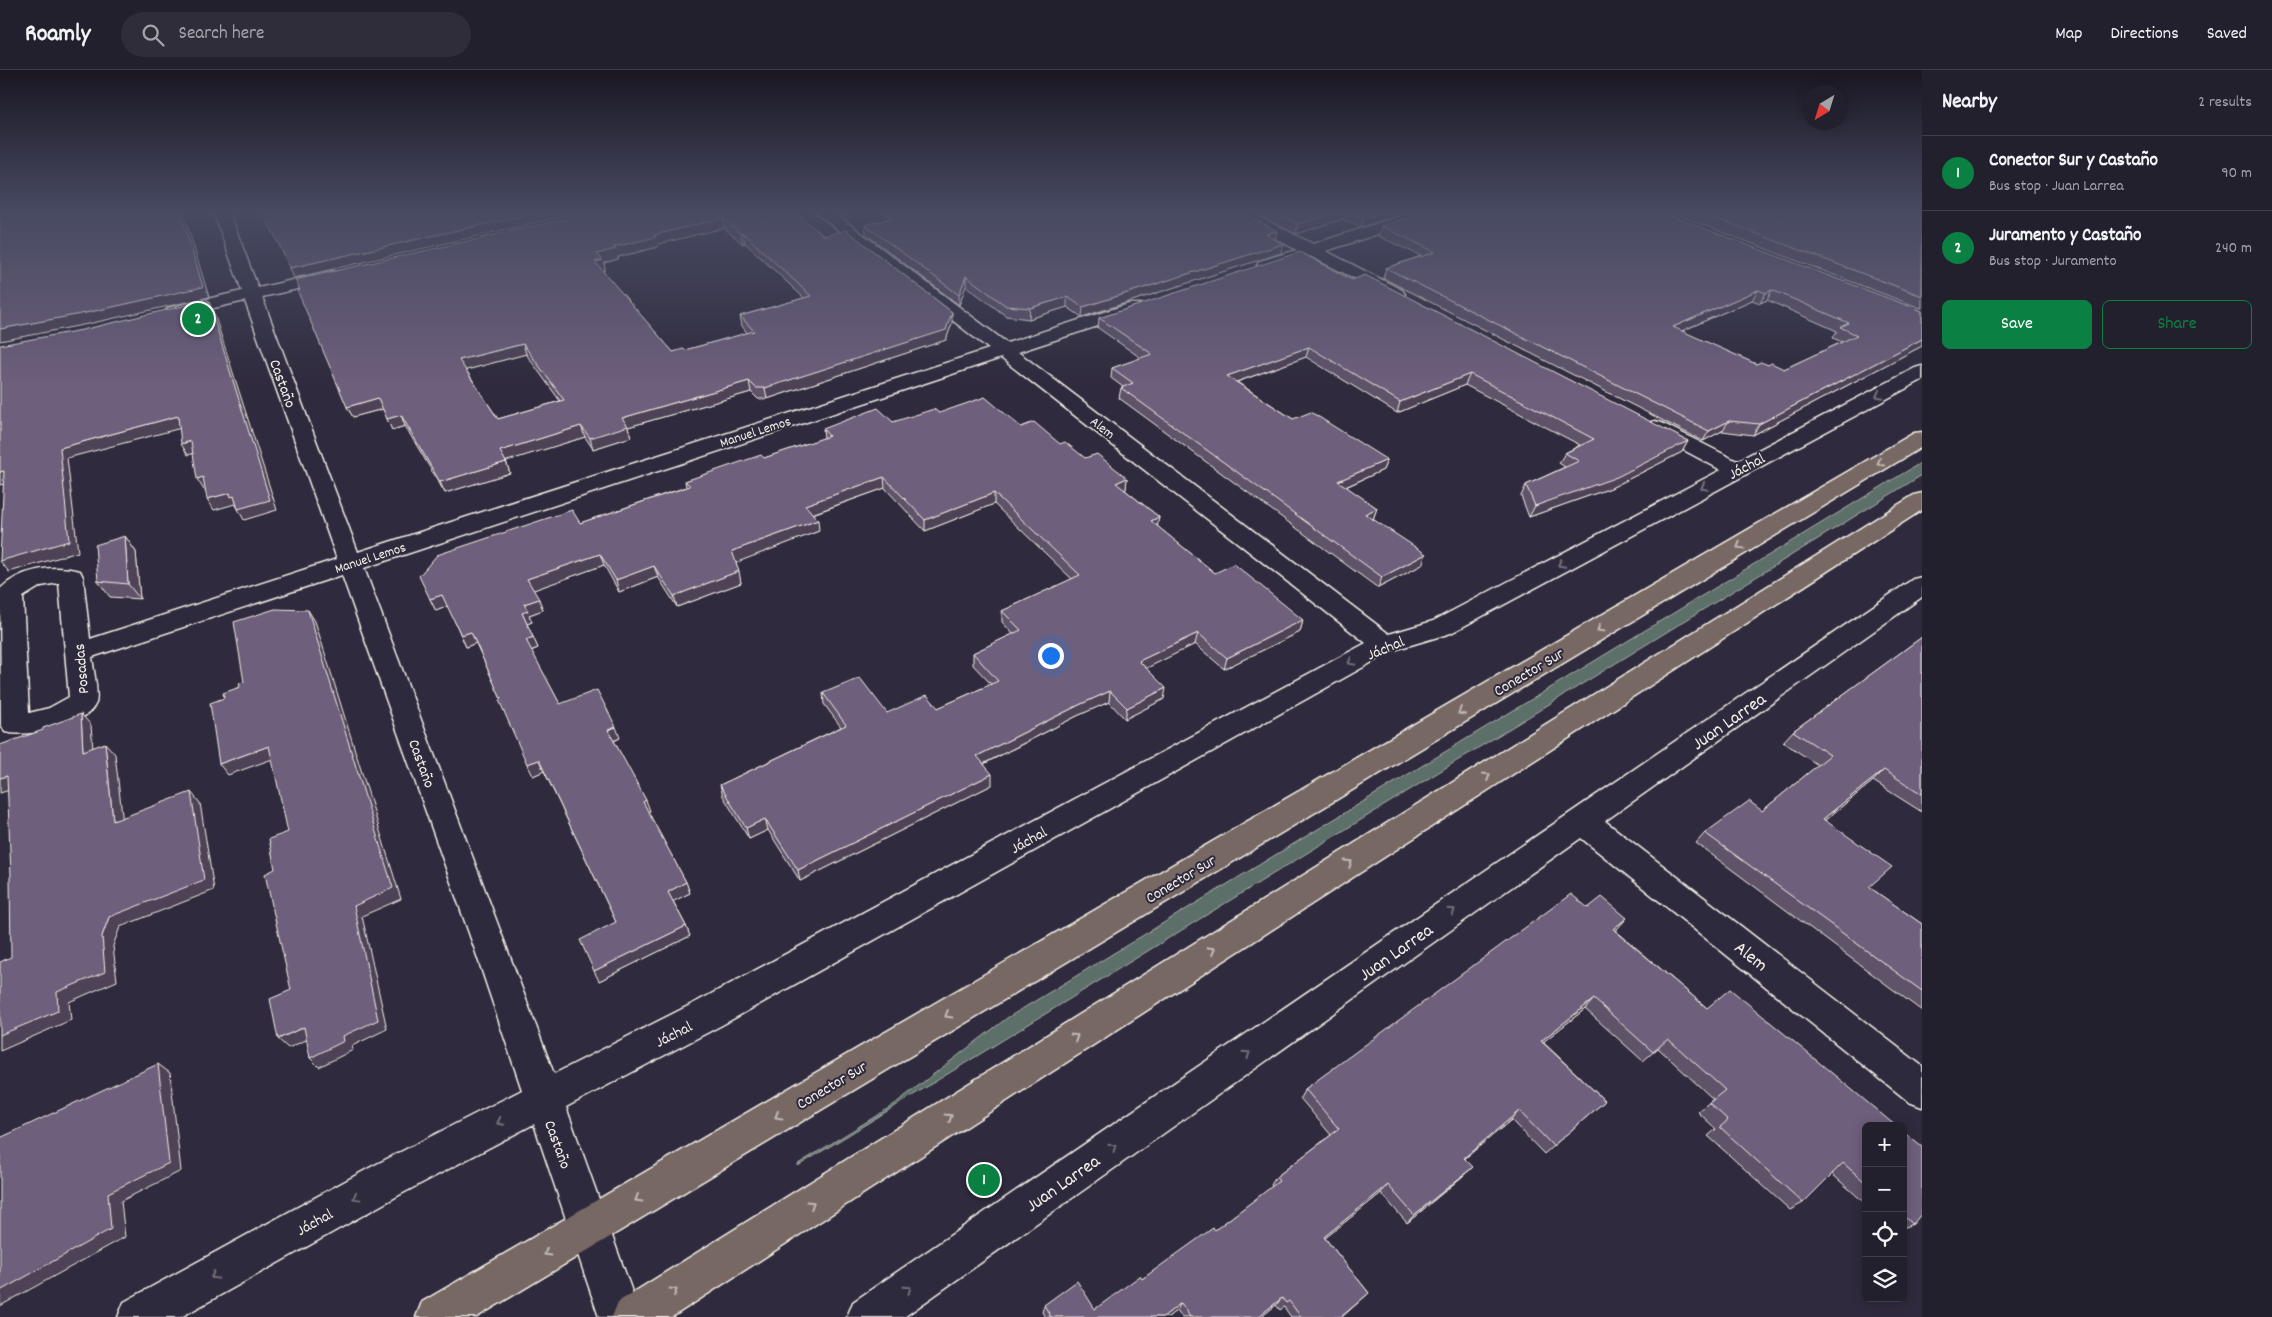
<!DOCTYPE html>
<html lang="en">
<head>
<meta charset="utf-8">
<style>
  :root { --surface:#23202e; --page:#2f2d3a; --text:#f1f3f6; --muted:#a3a3aa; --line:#403e4a; --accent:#0b8043 }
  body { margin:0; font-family:Dekko,sans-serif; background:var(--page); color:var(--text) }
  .controls { position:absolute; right:15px; bottom:15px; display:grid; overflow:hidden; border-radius:8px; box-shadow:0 2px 12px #0003 }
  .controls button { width:45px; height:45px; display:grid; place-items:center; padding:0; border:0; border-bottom:1px solid var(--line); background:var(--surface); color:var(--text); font:25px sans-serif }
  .compass { position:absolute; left:1802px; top:15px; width:45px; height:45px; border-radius:50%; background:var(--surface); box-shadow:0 2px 12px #0003; rotate:218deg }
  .you { position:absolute; left:1050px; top:585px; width:18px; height:18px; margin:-12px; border:4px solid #fff; border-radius:50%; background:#1a73e8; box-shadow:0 0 0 8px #1a73e833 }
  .badge { display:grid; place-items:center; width:32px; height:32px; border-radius:50%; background:var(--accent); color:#fff; font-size:16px; font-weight:700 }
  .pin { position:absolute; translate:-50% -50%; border:2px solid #fff; box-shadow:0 1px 5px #0006 }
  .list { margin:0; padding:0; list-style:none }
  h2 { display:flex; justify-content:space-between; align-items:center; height:65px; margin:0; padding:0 20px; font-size:21px }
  h2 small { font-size:16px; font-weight:400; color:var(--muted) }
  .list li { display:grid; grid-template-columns:32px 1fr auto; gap:15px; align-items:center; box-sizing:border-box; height:75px; padding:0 20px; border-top:1px solid var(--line) }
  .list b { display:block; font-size:19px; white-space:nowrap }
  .list p { margin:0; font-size:16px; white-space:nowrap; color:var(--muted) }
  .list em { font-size:16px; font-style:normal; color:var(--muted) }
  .actions { display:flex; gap:10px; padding:15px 20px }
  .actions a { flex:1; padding:11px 0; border:1px solid var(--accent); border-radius:8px; text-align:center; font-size:18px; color:var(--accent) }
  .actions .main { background:var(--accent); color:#fff }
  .icon { flex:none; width:28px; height:28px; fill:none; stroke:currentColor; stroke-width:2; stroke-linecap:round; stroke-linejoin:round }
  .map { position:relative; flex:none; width:1922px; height:1247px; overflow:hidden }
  header { display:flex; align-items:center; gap:30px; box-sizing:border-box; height:70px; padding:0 25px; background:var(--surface); border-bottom:1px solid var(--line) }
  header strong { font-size:24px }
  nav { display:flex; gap:28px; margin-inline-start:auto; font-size:18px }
  .search { width:350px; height:45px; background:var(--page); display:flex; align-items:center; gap:12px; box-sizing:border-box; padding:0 18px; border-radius:28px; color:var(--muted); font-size:19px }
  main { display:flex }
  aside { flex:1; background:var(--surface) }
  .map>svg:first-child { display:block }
  .green { fill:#5b6f69; stroke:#a8b0a8 }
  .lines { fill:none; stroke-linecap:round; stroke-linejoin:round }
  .minor-casing { stroke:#f4f1e8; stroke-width:3 }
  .major-casing { stroke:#f4f1e8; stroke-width:3 }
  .minor { fill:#2f2a3d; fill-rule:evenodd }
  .major { fill:#776864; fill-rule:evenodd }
  .wall { fill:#5f526a; stroke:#f4f1e8; fill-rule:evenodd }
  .shaded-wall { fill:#4d4256; stroke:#f4f1e8 }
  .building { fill:#6e5f7b; stroke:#f4f1e8; fill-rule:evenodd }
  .oneway { stroke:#747079 }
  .oneway2 { stroke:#c2bab3 }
  .labels { text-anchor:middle; stroke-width:4; stroke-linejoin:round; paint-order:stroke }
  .far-street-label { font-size:14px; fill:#f4f1e8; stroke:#2f2a3d }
  .street-label { font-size:16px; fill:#f4f1e8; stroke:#2f2a3d }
  .near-street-label { font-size:19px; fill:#f4f1e8; stroke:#2f2a3d }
</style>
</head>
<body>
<header>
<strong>Roamly</strong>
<div class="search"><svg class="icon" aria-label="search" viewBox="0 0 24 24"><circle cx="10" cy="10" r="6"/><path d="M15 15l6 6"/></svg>Search here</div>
<nav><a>Map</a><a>Directions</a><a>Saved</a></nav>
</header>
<main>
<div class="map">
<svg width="1922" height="1247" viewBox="0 0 1922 1247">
  <rect width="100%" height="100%" fill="#2f2a3d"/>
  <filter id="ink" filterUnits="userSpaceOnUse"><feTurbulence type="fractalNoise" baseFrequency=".02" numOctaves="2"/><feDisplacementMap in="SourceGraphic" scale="10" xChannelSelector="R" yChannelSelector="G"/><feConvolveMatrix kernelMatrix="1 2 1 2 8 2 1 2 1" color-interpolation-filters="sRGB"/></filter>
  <g filter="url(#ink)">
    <!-- green -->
    <path class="green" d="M1922,392V405L798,1096V1094L892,1036L1007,948Z"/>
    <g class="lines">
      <!-- minor casing -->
      <g class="minor-casing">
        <path id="minor" d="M213,141H229L258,218L332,201L338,202L341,206L338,210L262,227L358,482L989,279L814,141H832L1007,273L1129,234H1141L1144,238L1141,242L1018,282L1389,564L1433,551L1721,400L1648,361L1645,357L1648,353L1655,351L1662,353L1737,391L1915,298L1922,296V310L1451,563L1394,580L722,955L566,1037L641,1247H599L534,1054L401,1124L181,1247H118L124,1232L373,1096L522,1020L475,880L342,505L92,587C93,597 99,624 96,633C86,657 27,668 5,662L1,654L0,519C20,499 54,494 80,501L83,507L90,569L337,489L245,231L174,247L168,246L165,242L168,238L242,221ZM1001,288L1366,573L698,931L554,1004L364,498ZM59,513L69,627L49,638L29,643L23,527L41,516Z
          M1227,141H1247L1313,174L1417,141H1441L1439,144L1326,181L1402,220L1405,224L1402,228L1396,229L1310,186L1266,200L1260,199L1257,195L1260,191L1297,180L1229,144Z
          M1922,507V527L1605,751L1922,996V1037L1909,1032L1581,768L904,1247H847L853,1232L1913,509Z"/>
      </g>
      <!-- major casing -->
      <g class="major-casing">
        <path id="major" d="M1922,362V377L477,1247H416L422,1232L1914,363Z
          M1922,423V440L672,1247H612L618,1232L1914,425Z"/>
      </g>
      <!-- minor -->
      <use href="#minor" class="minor"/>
      <!-- major -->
      <use href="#major" class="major"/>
    </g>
    <!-- wall -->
    <path class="wall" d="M601,141H793L824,166L952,253L946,270L767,329H758L751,322L628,357L631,367L593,379L585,367L506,391L510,403L445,423L405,356L392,360L383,339L353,347L347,337ZM724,158L743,174L745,173L804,228L740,246L742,256L747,263L685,280L673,282L602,201L605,200L604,193L618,189V187L658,177V174ZM526,284L560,331L498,349L466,300Z
      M885,141H1239L1275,169L1283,174L1281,183L1082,247L1067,237L1029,249L1006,246L966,216L959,235L866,164L865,155L891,148L885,144Z
      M1251,141H1411L1361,157L1343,149L1296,164Z
      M1667,141H1922V238H1920Z
      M1381,156L1922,241V276L1753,365L1722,361L1703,371L1383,208L1386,198L1421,186L1378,166ZM1752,230L1760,233L1767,230L1837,261L1833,268L1842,272L1784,299L1768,295L1756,294L1682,261Z
      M1352,210L1688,371L1682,382L1611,418L1529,447L1521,426L1526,415L1565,397L1559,393L1565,383L1580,375L1465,315L1397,343L1306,287L1237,312L1293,349L1387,390L1383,400L1346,417L1377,438L1373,449L1422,495L1378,518L1119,328L1121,318L1123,317L1111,308L1112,298L1141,288L1098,258L1099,248Z
      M939,343L1021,357L1060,374L1085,388L1127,408L1126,419L1125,420L1159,447L1157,456L1215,503L1303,550L1300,562L1224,599L1195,574L1146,598L1164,629L1125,649L1109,632L1077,646L984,694L992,715L800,811L768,760L749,769L723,726L720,715L841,657L824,634L823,623L887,643L938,638L991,614L973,595V583L1013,564L1002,552V541L1072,509L994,434L925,461L885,418L813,444L819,461L736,492L741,513L677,537L658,507L619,522L604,495L533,520L543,540L529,545L532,552L527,554L538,578L531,581L560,634L620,668L614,671L650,741L648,742L686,812L690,823L673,831L686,856L690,866L599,911L616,852L544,701L533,706L501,629L476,573L466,577L448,536L436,541L430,529L580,453L686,417L685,411L764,388L824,368L823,359L893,352Z
      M125,466L136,482L140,529L110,527L98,511Z
      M1922,567V742L1873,711L1825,750L1869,817L1922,854V941L1696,773L1705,763L1762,741L1818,695L1783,672L1793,661Z
      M1588,838L1627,848L1615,860L1707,938L1866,1056V1134L1832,1104L1803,1133L1790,1140L1708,1066L1716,1059L1698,1042L1713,1029L1658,978L1643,991L1585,939L1543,972L1605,1031L1544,1084L1511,1050L1465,1088L1464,1105L1407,1153L1381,1123L1325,1168L1369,1223L1342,1247H1291L1284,1237L1280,1240L1276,1235L1261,1247H1182L1177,1240L1168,1247H1045L1042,1242L1044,1235L1095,1239L1142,1209L1215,1160L1272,1117L1271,1115L1276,1107L1331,1065L1300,1028L1305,1019Z
      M1903,1062L1913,1154L1903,1158Z"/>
    <!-- shaded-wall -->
    <path class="shaded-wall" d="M180,141H183L209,227L88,254L0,271V259Z
      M542,141H586L294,208L290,198Z
      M1342,141H1346L1343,149L1296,164L1298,154Z
      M1385,141H1411L1361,157L1364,148Z
      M723,148L724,158L658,174V177L618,187V189L604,193L605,200L597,202L595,192L597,184L614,177L654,165Z
      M1277,161L1275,170L1266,164Z
      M743,163L745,173L743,174L741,164Z
      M1283,174L1281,183L1082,247L1083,237Z
      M966,206V216L959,235V225Z
      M1758,220L1752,230L1668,267L1673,257Z
      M1772,220L1767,230L1760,233L1766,223Z
      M1067,227V237L1029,249L1030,238Z
      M208,230L213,240L277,440L244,450L238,439Z
      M952,242V253L946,270L767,329L765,318Z
      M1922,269V276L1753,365L1759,354Z
      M523,274L526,284L463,301L459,290Z
      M1309,277L1306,287L1225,316L1227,306Z
      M1470,304L1465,315L1397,343L1400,332Z
      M749,311L751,322L628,357L631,367L593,379L590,368L622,348Z
      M378,328L383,339L353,347L347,337Z
      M401,345L405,356L392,360L387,349Z
      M178,346L185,357L67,388L78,482L9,502L0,491L60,378Z
      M1729,351L1722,361L1703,371L1709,361Z
      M581,356L585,367L504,392L500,381Z
      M191,371L198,382L188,385L181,374Z
      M1688,371L1682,382L1611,418L1529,447L1535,436Z
      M1387,390L1383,400L1334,422L1338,411Z
      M506,392L510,403L445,423L440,412Z
      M4,401L13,411L0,415V402Z
      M203,407L210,418L204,420L197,409Z
      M884,407L885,418L806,446L805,435Z
      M1127,408L1126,419L1115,424L1116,413Z
      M230,423L234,426L238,438L235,434L214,440L207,429Z
      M994,423V434L925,461V450Z
      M1377,438L1373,449L1361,455L1365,444Z
      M1159,447L1157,459L1151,451Z
      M818,450L819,461L735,493L732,481Z
      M125,466L136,482L140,529L128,514Z
      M600,484L604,495L531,521L527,509Z
      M1426,484L1422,495L1378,518L1382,507Z
      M654,496L658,507L619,522L616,510Z
      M739,501L741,513L677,537L674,526Z
      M442,525L448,536L436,541L430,529Z
      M539,529L543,540L529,545L532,552L527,554L522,543L524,534Z
      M308,540L315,551L401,829L362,846L387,959L352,976L353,980L319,997L310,988L354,836Z
      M1303,550L1300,562L1224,599L1227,588Z
      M471,562L476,573L466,577L461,565Z
      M1198,563L1195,574L1137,603L1139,591Z
      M533,567L538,578L530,581L526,570Z
      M1166,618L1164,629L1125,649L1127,638Z
      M1110,621L1109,632L1077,646L977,697V686L1079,635Z
      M81,644L91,655L94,692L83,681Z
      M616,657L620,668L613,671L608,660Z
      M105,673L115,684L124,762L113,751Z
      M269,676L278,687L228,705L219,694Z
      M539,690L544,701L533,706L527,694Z
      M1884,700L1873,711L1813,760L1823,749Z
      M992,704V715L800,811L798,800Z
      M7,706L19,717L0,723V708Z
      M191,722L200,733L214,820L120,857L113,876L117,911L69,932L71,950L0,981V965L102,866L109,847Z
      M646,730L650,741L647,743L643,732Z
      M765,749L768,760L749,769L746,758Z
      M686,812L690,823L672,832L668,822Z
      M1627,848L1618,858L1604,869L1613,859Z
      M686,856L690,866L599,911L594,901Z
      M1594,929L1585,939L1533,980L1541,971Z
      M304,957L313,967L288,978L278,969Z
      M158,994L170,1003L181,1101L121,1131L125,1167L0,1236V1221L108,1123Z
      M1519,1041L1511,1050L1456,1096L1464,1088Z
      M1473,1097L1464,1105L1407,1153L1414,1145Z
      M1388,1115L1381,1123L1318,1174L1324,1167Z
      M1282,1228L1276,1235L1261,1247H1258Z
      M1181,1233L1177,1240L1168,1247H1163Z"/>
    <!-- building -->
    <path class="building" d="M0,141H180L203,217L81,244L0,259Z
      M263,141H542L290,198Z
      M601,141H793L824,166L846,160L952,242L946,260L765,318H756L749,311L622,348L628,356L590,368L581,356L500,381L506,392L440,412L401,345L387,349L378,328L347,337L298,222L300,220L295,210ZM723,148L741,164L743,163L811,226L740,246L754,261L685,280L683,279L673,282L595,192L603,190L597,184L616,179L614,177L656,167L654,165ZM523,274L564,330L498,349L459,290Z
      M894,141H1239L1277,161L1266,164L1283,174L1083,237L1067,227L1030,238L1006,236L966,206L959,225L865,155L901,146Z
      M1271,141H1342L1298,154Z
      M1349,141H1385L1364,148Z
      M1429,141H1658L1922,241V269L1759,354L1729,351L1709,361L1386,198L1435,182L1381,156ZM1758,220L1766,223L1772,220L1849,253L1840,257L1857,265L1784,299L1771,293L1768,295L1761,292L1756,294L1673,257Z
      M1696,141H1922V226Z
      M1300,182L1352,210L1365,205L1688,371L1617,407L1535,436L1526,415L1579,391L1565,383L1594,369L1470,304L1400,332L1309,277L1227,306L1293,349L1311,342L1387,390L1338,411L1377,438L1365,444L1426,484L1382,507L1121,318L1133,313L1112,298L1152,284L1099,248Z
      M208,230L270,430L238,439L234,426L231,427L230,423L207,429L203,407L197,409L191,371L181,374L178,346L60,378L69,471L0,491L4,401L0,402V275L82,260Z
      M985,327L1021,357L1034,352L1060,374L1065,372L1085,388L1097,384L1127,408L1116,413L1159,447L1151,451L1215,503L1234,494L1303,550L1227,588L1198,563L1139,591L1166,618L1127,638L1110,621L1079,635L977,686L992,704L798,800L765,749L746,758L720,715L846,655L823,623L860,608L887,643L927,625L938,638L998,611L973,583L1021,560L1002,541L1080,505L994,423L925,450L884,407L805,435L818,450L732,481L739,501L674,526L654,496L616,510L600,484L527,509L539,529L524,534L528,541L522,543L533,567L526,570L560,634L597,620L616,657L608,660L646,730L643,732L686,812L668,822L686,856L594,901L580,870L616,852L539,690L527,694L499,630L501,629L471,562L461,565L442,525L430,529L419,506L437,485L572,440L580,453L690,416L685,411L761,385L764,388L829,366L823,359L878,338L893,352L934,339L939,343Z
      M125,466L128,514L98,511L95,475Z
      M275,539L308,540L393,818L354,836L378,950L343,966L344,971L310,988L304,957L278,969L270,929L291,920L265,804L275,799L269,769L288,762L269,676L219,694L210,633L224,628L223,623L240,617L239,613L244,612L234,552Z
      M1922,567V724L1884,700L1823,749L1892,797L1869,817L1922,854V921L1705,763L1749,731L1762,741L1830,685L1793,661Z
      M81,644L83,681L105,673L113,751L191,722L204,810L109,847L102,866L105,902L57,922L58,941L0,965V892L11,887L10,807L11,806L7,706L0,708V675L43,660V658Z
      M1571,824L1588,838L1602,827L1627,848L1613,859L1707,938L1730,919L1896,1056H1866V1113L1843,1093L1803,1133L1720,1057L1728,1050L1709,1033L1725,1020L1668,969L1653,982L1594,929L1541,971L1605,1031L1553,1076L1519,1041L1464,1088L1473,1097L1414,1145L1388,1115L1324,1167L1369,1223L1341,1247H1301L1289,1231L1286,1233L1282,1228L1258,1247H1190L1181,1233L1163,1247H1051L1044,1235L1077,1211L1095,1239L1140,1206L1142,1209L1213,1158L1215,1160L1279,1111L1276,1107L1339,1059L1305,1019Z
      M158,994L169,1093L108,1123L111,1159L0,1221V1068Z
      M1903,1062L1922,1077V1143L1913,1154L1903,1146Z"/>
    <!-- one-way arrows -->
    <defs><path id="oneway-chevron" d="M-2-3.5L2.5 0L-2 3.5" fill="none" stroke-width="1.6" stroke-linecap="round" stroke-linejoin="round" transform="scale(1.25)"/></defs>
    <g class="oneway">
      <use href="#oneway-chevron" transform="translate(1879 325) rotate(152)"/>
      <use href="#oneway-chevron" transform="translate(1704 417) rotate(152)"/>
      <use href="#oneway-chevron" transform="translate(1561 494) rotate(152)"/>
      <use href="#oneway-chevron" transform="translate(1351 592) rotate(151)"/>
      <use href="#oneway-chevron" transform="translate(1452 841) rotate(-35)"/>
      <use href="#oneway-chevron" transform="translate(1247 984) rotate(-35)"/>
      <use href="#oneway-chevron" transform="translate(500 1052) rotate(153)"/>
      <use href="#oneway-chevron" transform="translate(1113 1077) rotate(-35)"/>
      <use href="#oneway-chevron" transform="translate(356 1127) rotate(151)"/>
      <use href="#oneway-chevron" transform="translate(214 1206) rotate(151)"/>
      <use href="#oneway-chevron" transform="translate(908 1219) rotate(-35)"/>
    </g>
    <g class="oneway2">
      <use href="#oneway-chevron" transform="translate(1880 393) rotate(149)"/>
      <use href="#oneway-chevron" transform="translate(1740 476) rotate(149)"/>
      <use href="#oneway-chevron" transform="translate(1600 559) rotate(149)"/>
      <use href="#oneway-chevron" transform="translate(1461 642) rotate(149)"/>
      <use href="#oneway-chevron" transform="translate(1487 706) rotate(-32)"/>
      <use href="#oneway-chevron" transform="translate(1349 793) rotate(-32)"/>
      <use href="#oneway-chevron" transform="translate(1212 880) rotate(-32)"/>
      <use href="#oneway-chevron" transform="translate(948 945) rotate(149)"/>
      <use href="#oneway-chevron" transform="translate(1075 967) rotate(-32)"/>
      <use href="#oneway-chevron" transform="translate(778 1046) rotate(149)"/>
      <use href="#oneway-chevron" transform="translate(949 1047) rotate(-32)"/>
      <use href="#oneway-chevron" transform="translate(638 1129) rotate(149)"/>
      <use href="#oneway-chevron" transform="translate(811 1134) rotate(-32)"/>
      <use href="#oneway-chevron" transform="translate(547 1183) rotate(150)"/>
      <use href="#oneway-chevron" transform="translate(674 1221) rotate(-32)"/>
    </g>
  </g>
  <!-- sky -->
  <linearGradient id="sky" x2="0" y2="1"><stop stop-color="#1a1722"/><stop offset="0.45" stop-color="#474a62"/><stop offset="1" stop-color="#474a62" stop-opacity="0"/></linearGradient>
  <rect width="1922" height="315" fill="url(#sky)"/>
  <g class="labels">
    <!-- far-street labels -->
    <g class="far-street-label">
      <text transform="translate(1103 357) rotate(38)" y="5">Alem</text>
      <text transform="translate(755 361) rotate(-18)" y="5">Manuel Lemos</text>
      <text transform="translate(370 487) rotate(-18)" y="5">Manuel Lemos</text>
    </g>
    <!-- street labels -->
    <g class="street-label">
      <text transform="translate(284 313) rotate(70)" y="6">Castaño</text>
      <text transform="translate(1746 395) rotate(-28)" y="6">Jáchal</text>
      <text transform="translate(1385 577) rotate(-23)" y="6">Jáchal</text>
      <text transform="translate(80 599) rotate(-95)" y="6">Posadas</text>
      <text transform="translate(1528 601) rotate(-31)" y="6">Conector Sur</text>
      <text transform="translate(423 693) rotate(70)" y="6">Castaño</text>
      <text transform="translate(1028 769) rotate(-29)" y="6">Jáchal</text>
      <text transform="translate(1180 808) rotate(-31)" y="6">Conector Sur</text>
      <text transform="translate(673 963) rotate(-27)" y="6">Jáchal</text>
      <text transform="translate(831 1014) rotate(-31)" y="6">Conector Sur</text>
      <text transform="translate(559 1074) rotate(70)" y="6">Castaño</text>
      <text transform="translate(314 1151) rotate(-29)" y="6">Jáchal</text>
    </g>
    <!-- near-street labels -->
    <g class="near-street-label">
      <text transform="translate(1728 650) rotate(-35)" y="7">Juan Larrea</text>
      <text transform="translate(1395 881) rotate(-35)" y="7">Juan Larrea</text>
      <text transform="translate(1752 885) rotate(38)" y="7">Alem</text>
      <text transform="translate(1062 1112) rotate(-35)" y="7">Juan Larrea</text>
    </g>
  </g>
</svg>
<div class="controls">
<button>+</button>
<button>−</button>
<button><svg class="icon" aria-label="locate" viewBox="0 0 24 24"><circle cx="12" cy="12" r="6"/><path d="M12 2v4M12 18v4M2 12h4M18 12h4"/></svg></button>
<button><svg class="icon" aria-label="layers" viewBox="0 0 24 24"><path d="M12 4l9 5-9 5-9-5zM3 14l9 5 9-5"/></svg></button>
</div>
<svg class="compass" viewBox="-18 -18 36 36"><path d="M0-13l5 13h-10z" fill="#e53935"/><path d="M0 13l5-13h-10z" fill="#a3a3aa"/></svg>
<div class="you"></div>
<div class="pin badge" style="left:984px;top:1110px">1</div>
<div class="pin badge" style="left:198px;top:249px">2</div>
</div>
<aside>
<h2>Nearby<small>2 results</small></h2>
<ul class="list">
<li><span class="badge">1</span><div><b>Conector Sur y Castaño</b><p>Bus stop · Juan Larrea</p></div><em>90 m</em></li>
<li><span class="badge">2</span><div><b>Juramento y Castaño</b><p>Bus stop · Juramento</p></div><em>240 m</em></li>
</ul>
<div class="actions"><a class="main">Save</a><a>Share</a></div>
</aside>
</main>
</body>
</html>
